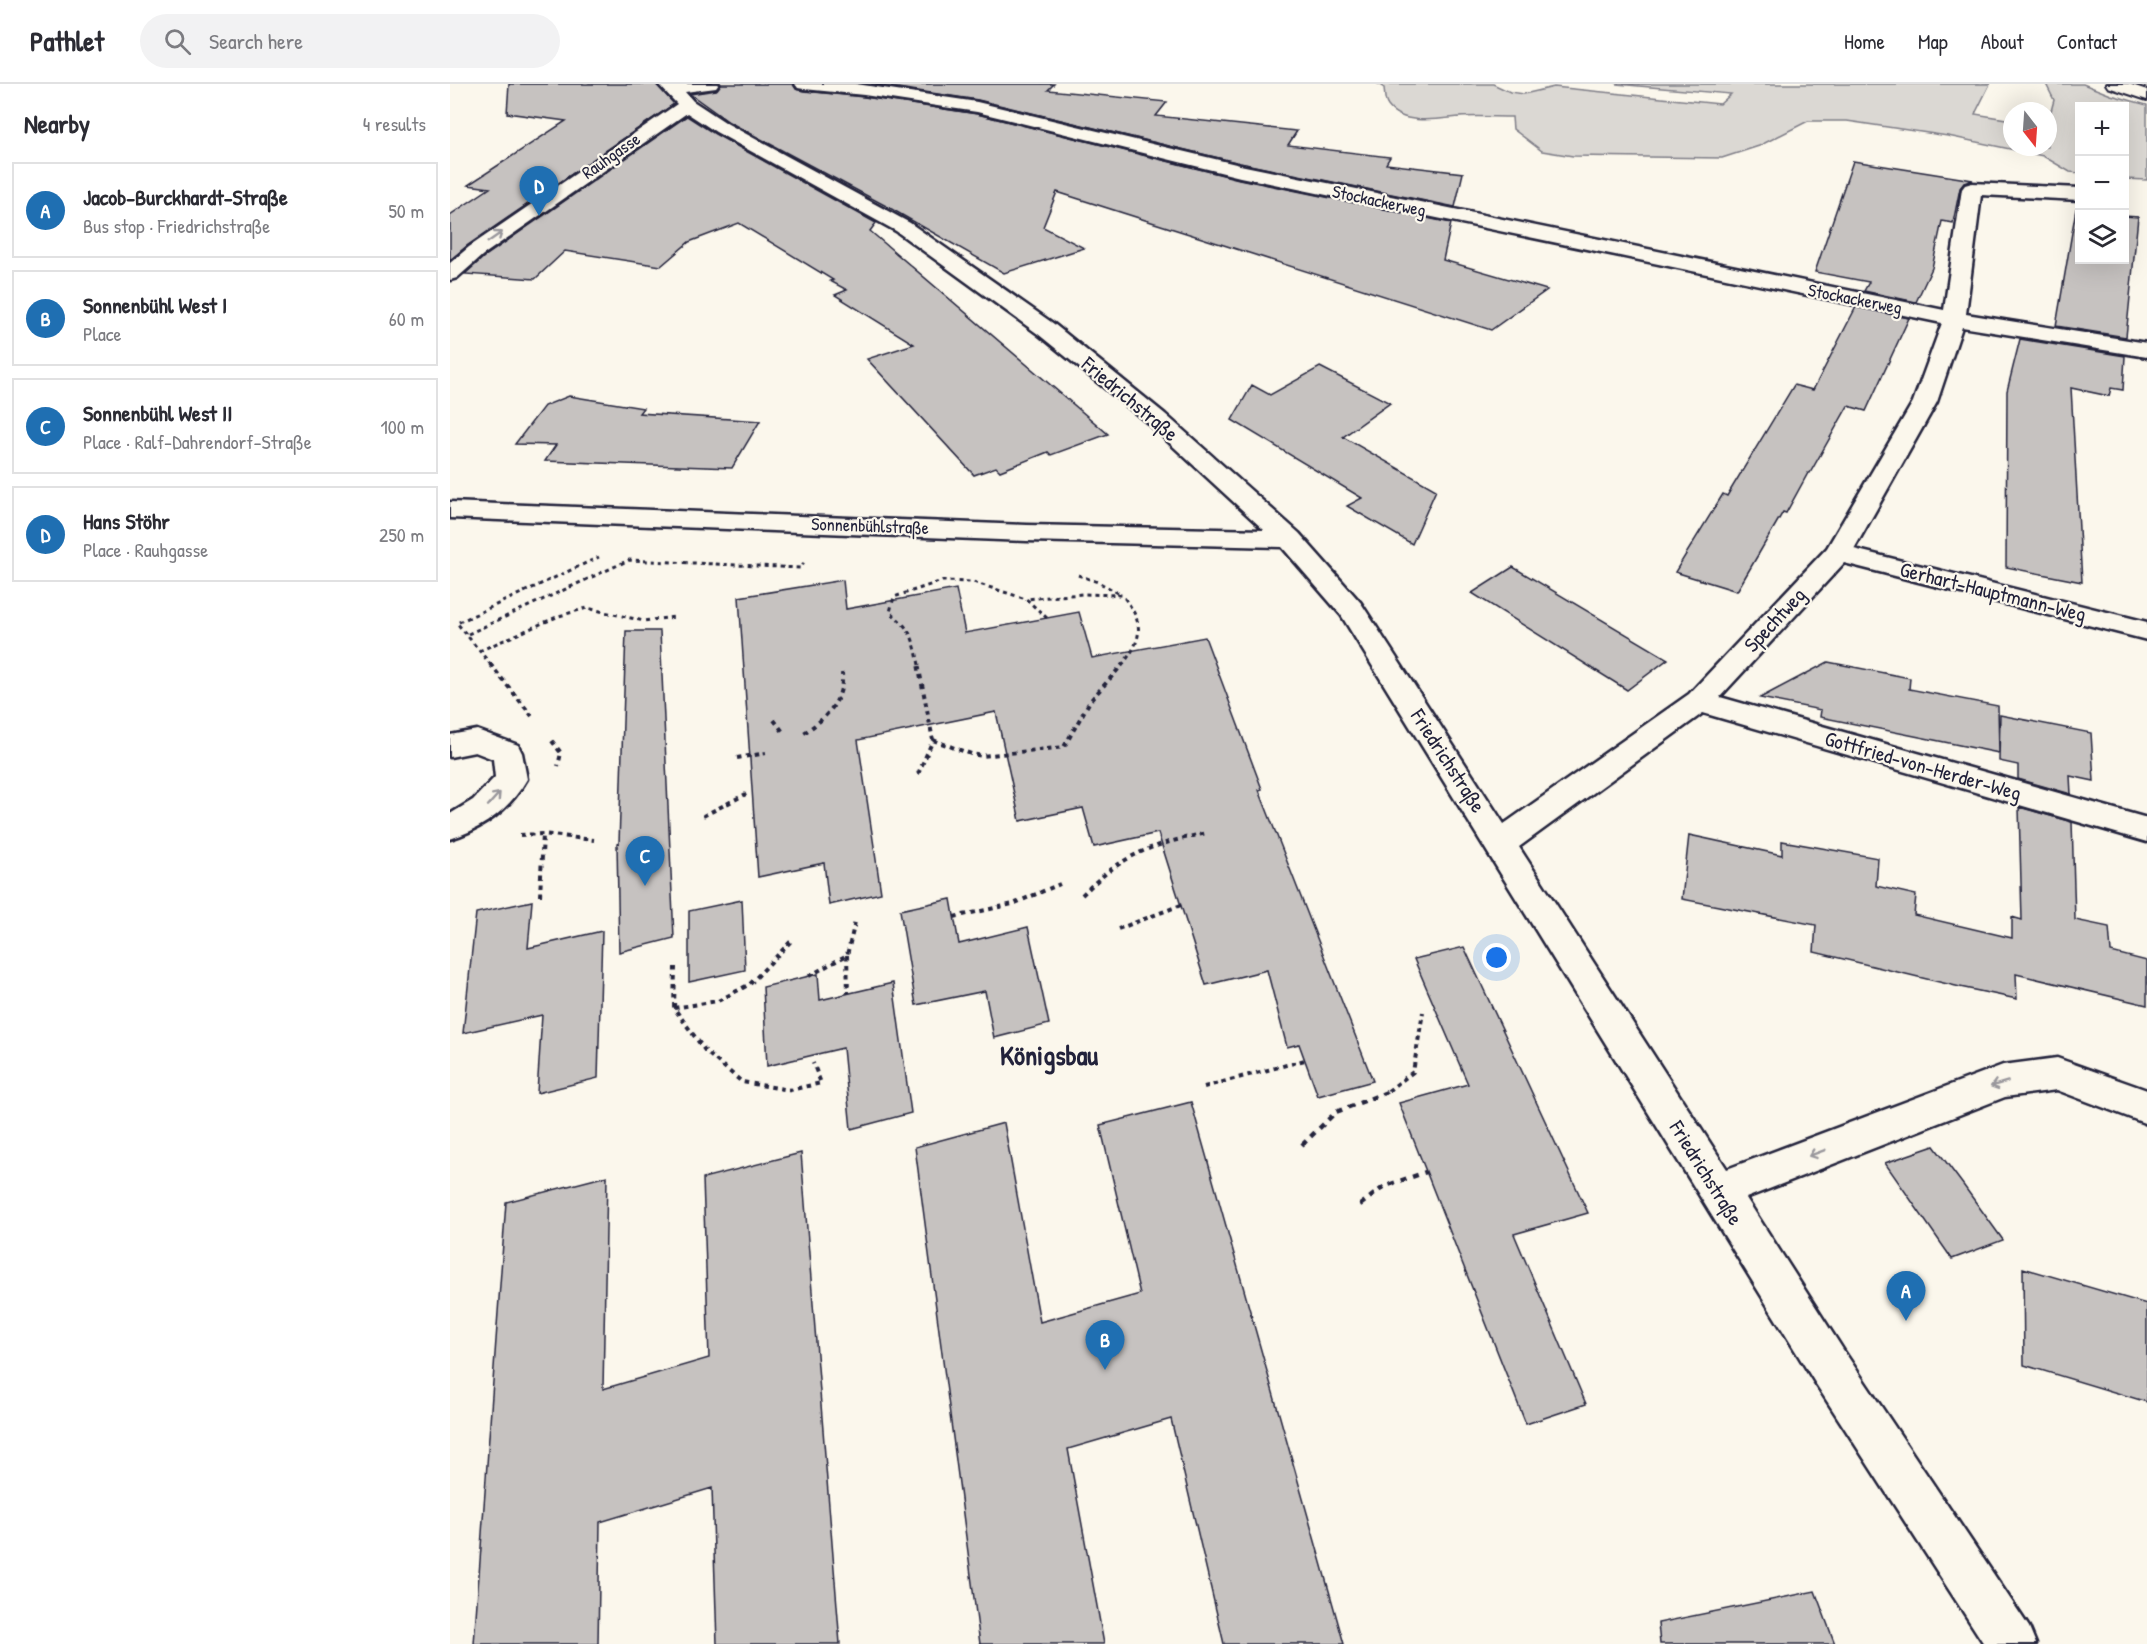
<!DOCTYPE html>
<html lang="en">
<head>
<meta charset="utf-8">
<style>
  :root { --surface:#fff; --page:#f2f2f3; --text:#2b2b33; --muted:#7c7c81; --line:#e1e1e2; --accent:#1f6fb2 }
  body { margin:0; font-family:"Patrick Hand",sans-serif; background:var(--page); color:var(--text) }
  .controls { position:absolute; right:18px; top:18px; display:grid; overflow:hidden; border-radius:0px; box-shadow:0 6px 24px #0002 }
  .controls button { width:54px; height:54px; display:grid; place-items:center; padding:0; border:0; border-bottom:2px solid var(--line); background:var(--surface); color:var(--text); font:30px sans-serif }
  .compass { position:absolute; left:1553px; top:18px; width:54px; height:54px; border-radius:50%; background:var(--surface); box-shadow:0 6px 24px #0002; rotate:163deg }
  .you { position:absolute; left:1047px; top:874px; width:21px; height:21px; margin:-15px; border:4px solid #fff; border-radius:50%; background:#1a73e8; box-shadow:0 0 0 9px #1a73e833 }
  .badge { display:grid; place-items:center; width:39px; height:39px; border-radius:50%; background:var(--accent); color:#fff; font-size:20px; font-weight:700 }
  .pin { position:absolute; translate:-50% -50px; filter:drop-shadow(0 2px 3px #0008) }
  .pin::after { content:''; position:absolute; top:32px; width:21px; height:18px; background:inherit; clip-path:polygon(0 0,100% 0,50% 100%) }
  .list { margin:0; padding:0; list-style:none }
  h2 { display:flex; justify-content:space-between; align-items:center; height:78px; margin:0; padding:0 24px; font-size:26px }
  h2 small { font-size:20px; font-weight:400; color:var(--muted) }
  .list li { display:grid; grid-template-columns:39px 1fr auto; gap:18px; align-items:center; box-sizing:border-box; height:96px; margin:0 12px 12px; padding:0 12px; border:2px solid var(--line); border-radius:0px }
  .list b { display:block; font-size:22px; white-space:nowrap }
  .list p { margin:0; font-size:20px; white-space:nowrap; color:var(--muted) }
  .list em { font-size:20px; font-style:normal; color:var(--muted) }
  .icon { flex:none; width:33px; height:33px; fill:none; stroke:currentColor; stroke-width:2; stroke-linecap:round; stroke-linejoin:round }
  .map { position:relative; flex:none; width:1697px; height:1560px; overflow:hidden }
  header { display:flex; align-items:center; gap:36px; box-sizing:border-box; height:84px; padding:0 30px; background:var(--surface); border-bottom:2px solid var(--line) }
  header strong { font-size:28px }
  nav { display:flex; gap:33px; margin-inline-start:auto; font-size:21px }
  .search { width:420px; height:54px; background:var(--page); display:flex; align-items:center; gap:15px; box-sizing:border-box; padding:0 21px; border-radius:33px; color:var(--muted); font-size:22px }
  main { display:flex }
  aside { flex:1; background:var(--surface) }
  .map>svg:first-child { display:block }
  .green { fill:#dbd8d3; stroke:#7e7d87; stroke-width:1.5 }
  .building { fill:#c6c2c0; stroke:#22223b; stroke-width:1.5 }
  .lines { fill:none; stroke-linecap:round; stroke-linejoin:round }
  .service-casing { stroke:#22223b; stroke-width:4 }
  .minor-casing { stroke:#22223b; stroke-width:5 }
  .path-far2 { stroke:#22223b; stroke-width:3; stroke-dasharray:4 4; stroke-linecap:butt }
  .path-far1 { stroke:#22223b; stroke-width:4; stroke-dasharray:4.5 4.5; stroke-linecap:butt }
  .path { stroke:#22223b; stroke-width:4.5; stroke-dasharray:6 6; stroke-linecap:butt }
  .service { fill:#fbf7ec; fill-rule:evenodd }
  .minor { fill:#fbf7ec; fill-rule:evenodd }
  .oneway { stroke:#99979c }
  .labels { text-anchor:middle; stroke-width:4.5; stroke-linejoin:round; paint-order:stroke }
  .far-street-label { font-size:18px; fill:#22223b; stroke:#fbf7ec }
  .street-label { font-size:21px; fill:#22223b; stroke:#fbf7ec }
  .district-label { font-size:27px; font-weight:bold; fill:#22223b; stroke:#fbf7ec }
</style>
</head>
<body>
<header>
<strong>Pathlet</strong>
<div class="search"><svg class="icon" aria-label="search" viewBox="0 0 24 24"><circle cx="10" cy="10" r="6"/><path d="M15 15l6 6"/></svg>Search here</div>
<nav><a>Home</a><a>Map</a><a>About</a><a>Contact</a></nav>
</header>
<main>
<aside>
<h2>Nearby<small>4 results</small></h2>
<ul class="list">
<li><span class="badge">A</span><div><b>Jacob-Burckhardt-Straße</b><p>Bus stop · Friedrichstraße</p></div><em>50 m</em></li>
<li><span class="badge">B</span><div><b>Sonnenbühl West I</b><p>Place</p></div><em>60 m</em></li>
<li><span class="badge">C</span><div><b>Sonnenbühl West II</b><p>Place · Ralf-Dahrendorf-Straße</p></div><em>100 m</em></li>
<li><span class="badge">D</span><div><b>Hans Stöhr</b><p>Place · Rauhgasse</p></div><em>250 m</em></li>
</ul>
</aside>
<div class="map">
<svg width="1697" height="1560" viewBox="0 0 1697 1560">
  <rect width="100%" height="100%" fill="#fbf7ec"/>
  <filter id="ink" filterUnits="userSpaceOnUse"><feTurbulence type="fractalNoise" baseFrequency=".0167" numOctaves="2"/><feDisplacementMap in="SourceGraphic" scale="12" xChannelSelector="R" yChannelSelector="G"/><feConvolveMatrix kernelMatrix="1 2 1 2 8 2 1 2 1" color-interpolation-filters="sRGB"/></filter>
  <g filter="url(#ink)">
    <!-- green -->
    <path class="green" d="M928,0H1043L1060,8L1074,10L1104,3L1270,20L1281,10L1166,0H1540L1525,30L1562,36V63H1598V38L1604,16L1596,0H1633L1661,11L1697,21V96L1675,95L1674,22H1630L1629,89L1620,88L1593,72L1498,52L1397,37H1358L1309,62L1272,74L1123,72L1092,67L1063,45L1062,33C1045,33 1027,32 1010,33C989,35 953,42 938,22C934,17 935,10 934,4Z"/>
    <!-- building -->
    <path class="building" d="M59,0H206L224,20L18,161L0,176V131L40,104L18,101L116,37L57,29Z
      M271,0H343L346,5L354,7L414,13L527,30L789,95L1001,139L993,176L1097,206L1041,246L607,108L593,143L634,164L554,189L438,123L279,38L240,10L266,6Z
      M421,0H604L598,6L717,18L706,32L847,47L838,61L940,73L936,80L1013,89L1005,123L790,79L528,16Z
      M237,32L265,50L426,139L420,147L658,350L601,371L598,368L550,387L546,383L524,391L417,275L464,260L385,211L397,206L380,197L383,196L289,139L239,158L211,182L115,167L85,195L15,190L34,173Z
      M1403,77L1523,96L1514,99L1510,104L1503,139L1492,137L1482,184L1466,218L1414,207L1419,198L1365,188Z
      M1626,125H1629V176H1674V132L1688,133L1676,253L1606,242Z
      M1406,223L1459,234L1416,327L1398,322L1360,389H1358L1336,429L1333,428L1287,507L1225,488L1273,410L1277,412L1344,301L1363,306Z
      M1570,255L1675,272L1673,306L1661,304L1659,312L1621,304L1632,498L1556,483L1557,307Z
      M870,283L940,319L893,353L986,406L962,460L897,422L912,414L782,336L802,301L820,311Z
      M119,312L193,324L189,329L310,337L282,384L95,377L106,361L65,360L94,322Z
      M1063,483L1218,575L1177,606L1022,509Z
      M393,496L396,525L506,505L515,549L629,528L642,574L755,553L812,705L809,706L923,997L868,1012L849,960L837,963L817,886L756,901L708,749L644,763L633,724L570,737L546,628L408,656L431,809L379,821L374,779L308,793L289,513Z
      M176,547H210L224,854L169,868L167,760L169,759Z
      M1378,578L1460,594L1459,605L1548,622L1549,669L1370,633L1371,626L1310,614Z
      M1550,631L1641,649L1644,697L1620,692L1621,710L1568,695V681L1549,677Z
      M1569,723L1622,738L1625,836L1659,843L1661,868L1697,877V921L1566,890L1567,915L1510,903L1364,868L1366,841L1232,815L1239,751L1332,771V757L1428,774L1426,802L1466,811L1464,831L1562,854V833L1572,836Z
      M501,815L509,860L578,843L599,940L544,954L535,907L466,921L450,826Z
      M292,816L295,886L239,898V827Z
      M82,817L78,864L152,847L148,994L87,1009L92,931L13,949L26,829Z
      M1014,863L1138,1129L1064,1150L1136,1320L1076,1340L949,1019L1018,1000L964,875Z
      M368,890L370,916L443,899L461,1029L401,1045L393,964L317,982L313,903Z
      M741,1018L894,1560H774L721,1335L618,1365L654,1560H530L465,1063L554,1039L590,1238L690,1210L650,1041Z
      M1484,1062L1514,1102L1553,1156L1502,1175L1435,1079Z
      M351,1069L390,1560H267L262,1404L150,1438L148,1560H24L56,1118L157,1092L153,1305L259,1274L253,1094Z
      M1573,1184L1697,1220V1318L1574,1281Z
      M1365,1507L1385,1560H1210L1208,1539Z"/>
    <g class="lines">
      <!-- service casing -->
      <g class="service-casing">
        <path id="service" d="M1656,0H1679L1697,6V16L1658,3Z"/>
      </g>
      <!-- minor casing -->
      <g class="minor-casing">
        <path id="minor" d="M208,0H269L266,4L235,8L243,17L278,40L460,139L604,240L715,330L849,449L911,519L1054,740L1239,610L1377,464L1463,318L1492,239L790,93L527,28L414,11L354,5L348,4L345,0H406L527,18L790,81L1494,226L1512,105L1515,101L1522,99L1630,104V116L1531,111L1516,230L1697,259V273L1512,243L1487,318L1404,465L1697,538V556L1394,479L1270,613L1697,734V758L1253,629L1069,763L1277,1085L1553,981L1607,974L1697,1006V1040L1607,1006L1555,1013L1296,1114L1394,1267L1579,1543L1586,1560H1534L1364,1297L891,531L832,463L577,457L0,434V418L577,441L814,446L699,340L588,250L446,147L266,48L237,29L33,171L7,194L0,196V179L19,163L227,20Z
          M27,646L68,661L72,669L77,695C60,725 33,745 0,755V730L23,716L45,693L43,675L25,668L0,673V651Z"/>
      </g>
      <!-- path-far2 -->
      <path class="path-far2" d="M628,491L648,498L670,510
        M597,534L576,515L632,510L672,511C694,538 694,554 672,581
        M18,550L179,476L350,484L354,479
        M29,567L109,532L137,524L194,537L225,533
        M41,581L7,539L149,473
        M469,581C464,555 461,545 440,528L444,513L492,497L523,498L576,515"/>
      <!-- path-far1 -->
      <path class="path-far1" d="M40,580L82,632
        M324,636L334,649
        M354,649C376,634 394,617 392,589
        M483,656L521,670L533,672L614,663L640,617L673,580
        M102,657L111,669L108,682
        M287,674L316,669
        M468,690L483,656L468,580
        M253,732L296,710
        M70,751L93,750L144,756
        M632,811C674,769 701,761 757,749
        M90,812L93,750
        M504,833L563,820L610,800
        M668,845L731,821
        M397,871L398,909
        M225,883L224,924L256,968L292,998L340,1006L371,999L363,979
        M359,892L397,871L405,838
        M224,924L268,917L300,900L341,857
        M754,1003L855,976
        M938,1007L963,988L973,928"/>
      <!-- path -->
      <path class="path" d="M338,1006H341
        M852,1061L886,1028L942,1006
        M910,1121L935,1102L976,1088"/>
      <!-- service -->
      <use href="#service" class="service"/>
      <!-- minor -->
      <use href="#minor" class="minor"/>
    </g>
    <!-- one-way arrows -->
    <defs><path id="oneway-shaft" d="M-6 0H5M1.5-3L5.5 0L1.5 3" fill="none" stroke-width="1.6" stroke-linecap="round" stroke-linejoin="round" transform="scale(1.5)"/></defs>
    <g class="oneway">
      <use href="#oneway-shaft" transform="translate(45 153) rotate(-35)"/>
      <use href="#oneway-shaft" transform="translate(44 715) rotate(-48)"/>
      <use href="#oneway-shaft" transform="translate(1549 1000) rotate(163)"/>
      <use href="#oneway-shaft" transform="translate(1367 1069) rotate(159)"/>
    </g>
  </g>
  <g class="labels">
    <!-- far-street labels -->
    <g class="far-street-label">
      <text transform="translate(161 72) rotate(-35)" y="6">Rauhgasse</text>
      <text transform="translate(929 117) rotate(12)" y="6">Stockackerweg</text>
      <text transform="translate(1405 215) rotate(11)" y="6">Stockackerweg</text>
      <text transform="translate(420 442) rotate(2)" y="6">Sonnenbühlstraße</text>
    </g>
    <!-- street labels -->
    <g class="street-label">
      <text transform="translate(680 315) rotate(40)" y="7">Friedrichstraße</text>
      <text transform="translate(1543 508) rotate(14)" y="7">Gerhart-Hauptmann-Weg</text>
      <text transform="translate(1325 536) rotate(-47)" y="7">Spechtweg</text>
      <text transform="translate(998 677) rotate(57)" y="7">Friedrichstraße</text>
      <text transform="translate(1473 682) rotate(16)" y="7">Gottfried-von-Herder-Weg</text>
      <text transform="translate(1256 1089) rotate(58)" y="7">Friedrichstraße</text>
    </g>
    <!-- district labels -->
    <g class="district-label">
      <text x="599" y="981">Königsbau</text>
    </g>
  </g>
</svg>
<div class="controls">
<button>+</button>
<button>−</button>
<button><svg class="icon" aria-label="layers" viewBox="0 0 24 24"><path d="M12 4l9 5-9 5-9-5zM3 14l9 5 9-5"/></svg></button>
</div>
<svg class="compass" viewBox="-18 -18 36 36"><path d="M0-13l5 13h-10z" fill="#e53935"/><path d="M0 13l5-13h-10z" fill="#7c7c81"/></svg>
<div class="you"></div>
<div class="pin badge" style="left:1456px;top:1237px">A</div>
<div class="pin badge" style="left:655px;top:1286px">B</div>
<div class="pin badge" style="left:195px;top:802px">C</div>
<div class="pin badge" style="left:89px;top:132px">D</div>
</div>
</main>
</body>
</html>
